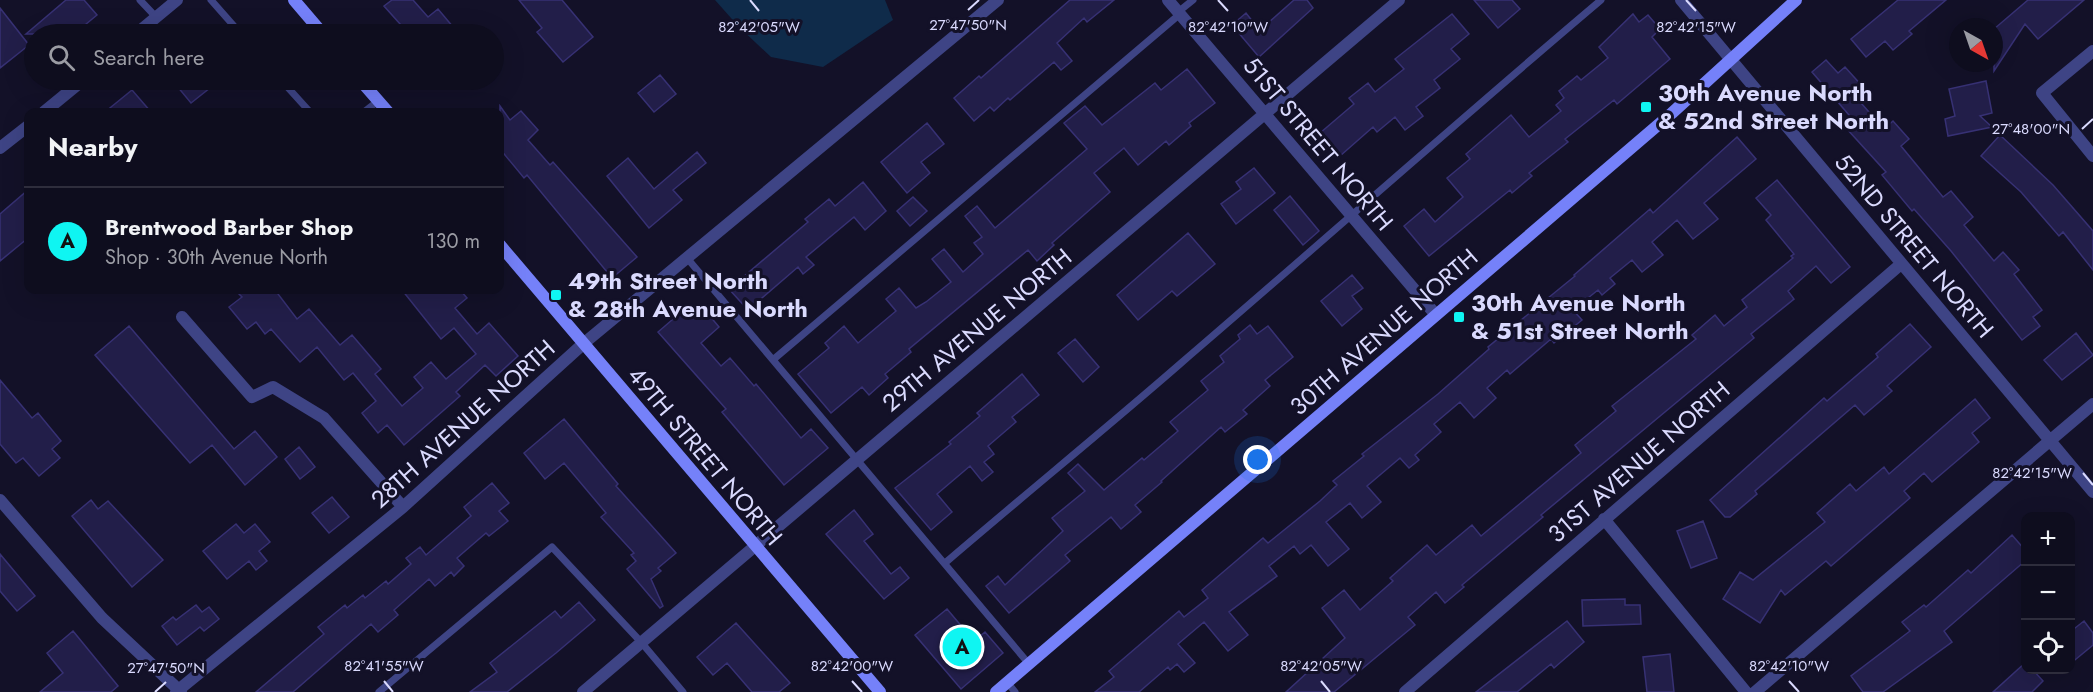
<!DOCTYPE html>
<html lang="en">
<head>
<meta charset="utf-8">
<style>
  :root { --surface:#0e0d1e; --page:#171627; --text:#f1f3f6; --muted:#9b9ca4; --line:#2e2d3c; --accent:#0ff5f2 }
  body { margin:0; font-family:Jost,sans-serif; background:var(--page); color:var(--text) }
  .controls { position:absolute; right:18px; bottom:18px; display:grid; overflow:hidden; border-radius:12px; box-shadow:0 6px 24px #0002 }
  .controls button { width:54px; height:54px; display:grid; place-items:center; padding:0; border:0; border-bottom:2px solid var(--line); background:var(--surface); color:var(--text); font:30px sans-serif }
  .compass { position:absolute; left:1949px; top:18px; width:54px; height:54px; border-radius:50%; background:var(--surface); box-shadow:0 6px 24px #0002; rotate:140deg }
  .you { position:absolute; left:1258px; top:460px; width:21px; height:21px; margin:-15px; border:4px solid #fff; border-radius:50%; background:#1a73e8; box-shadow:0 0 0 9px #1a73e833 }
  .badge { display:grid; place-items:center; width:39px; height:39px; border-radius:50%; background:var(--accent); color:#111; font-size:20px; font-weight:700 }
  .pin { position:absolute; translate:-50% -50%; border:3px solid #fff; box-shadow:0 2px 6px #0006 }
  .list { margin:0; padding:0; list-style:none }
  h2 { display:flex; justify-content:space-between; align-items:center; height:78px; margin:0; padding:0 24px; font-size:26px }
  h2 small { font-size:20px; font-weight:400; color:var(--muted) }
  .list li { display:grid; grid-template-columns:39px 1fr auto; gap:18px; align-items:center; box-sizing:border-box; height:108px; padding:0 24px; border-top:2px solid var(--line) }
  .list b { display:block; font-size:22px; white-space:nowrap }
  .list p { margin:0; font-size:20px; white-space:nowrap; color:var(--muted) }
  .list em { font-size:20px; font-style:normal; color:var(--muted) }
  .icon { flex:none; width:33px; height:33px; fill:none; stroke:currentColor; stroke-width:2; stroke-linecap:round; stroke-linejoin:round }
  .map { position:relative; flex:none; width:2093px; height:692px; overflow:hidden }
  .search { position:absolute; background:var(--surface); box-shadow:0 6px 24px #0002; left:24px; top:24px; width:480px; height:66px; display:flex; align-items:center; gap:15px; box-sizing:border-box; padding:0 21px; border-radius:33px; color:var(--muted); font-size:22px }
  .panel { position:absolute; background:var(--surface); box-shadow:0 6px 24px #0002; left:24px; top:108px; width:480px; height:186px; border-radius:12px }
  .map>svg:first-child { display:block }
  .water { fill:#0f2b4a }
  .building { fill:#221e49; stroke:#373174; stroke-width:1.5 }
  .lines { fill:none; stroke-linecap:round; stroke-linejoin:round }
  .lane { stroke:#3e4485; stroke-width:7 }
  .street { stroke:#3e4485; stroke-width:12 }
  .secondary { stroke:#7581f9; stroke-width:12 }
  .ticks { fill:none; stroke:#dadafe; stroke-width:2 }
  .poi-dot { fill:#0ff5f2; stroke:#131128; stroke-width:2 }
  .labels { text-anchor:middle; stroke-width:6; stroke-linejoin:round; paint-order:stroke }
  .poi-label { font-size:24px; font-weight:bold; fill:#dadafe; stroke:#131128; text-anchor:start }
  .street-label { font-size:24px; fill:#dadafe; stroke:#131128 }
  .ticks-label { font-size:15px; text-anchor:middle; fill:#dadafe; stroke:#131128; stroke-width:6; stroke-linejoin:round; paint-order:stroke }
</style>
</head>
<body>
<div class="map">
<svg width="2093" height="692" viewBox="0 0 2093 692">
  <rect width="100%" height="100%" fill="#131128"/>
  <!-- water -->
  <path class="water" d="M715,0H885L893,20L823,67L771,57L739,27Z"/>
  <!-- building -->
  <path class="building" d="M66,0H84L97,15L74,34H26Z
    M392,0H413L428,17L438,9L459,34H409L384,6Z
    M519,0H562L593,37L563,62L537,32L542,28Z
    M1070,0H1114L1087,22L1084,18L1057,43L1072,61L1061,70L1054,62L1010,100L1008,98L994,111L990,107L974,121L954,98L979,76L981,78Z
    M1294,0H1307L1313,8L1259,57L1232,25L1246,13L1257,27L1266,21L1268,23Z
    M1474,0H1512L1520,9L1498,28Z
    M1898,0H1946L1909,31L1912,34L1893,50L1885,41L1866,57L1851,39Z
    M2028,0H2084L2038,39L2025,24L1994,71V29Z
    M0,8L29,45L0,68Z
    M1452,14L1469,34L1451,49L1460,59L1434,80L1440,88L1416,107L1423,116L1405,130L1395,117L1377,132L1373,127L1340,156L1320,133L1354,104L1349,98L1368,83L1375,92L1404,69L1395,59Z
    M1633,14L1639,22L1648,15L1660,29L1652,37L1670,59L1617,104L1614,100L1565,139L1568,142L1529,173L1532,176L1512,193L1510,190L1429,256L1404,226L1424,209L1435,222L1463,197L1447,178L1470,159L1466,154L1511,115L1529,137L1561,111L1556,105L1564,98L1559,91L1577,76L1581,80L1608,58L1599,47Z
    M1826,60L1838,73L1845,67L1863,87L1854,95L1884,129L1893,121L1909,139L1901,146L1943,197L1951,191L1973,217L1964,225L1994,261L2003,252L2019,270L2014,274L2042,310L2033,317L2040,326L2022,340L1951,251L1914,209L1912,211L1882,175L1886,172L1847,129L1855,122L1812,72Z
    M1187,69L1215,103L1189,123L1191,126L1169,145L1166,141L1138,165L1124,148L1094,173L1110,192L1052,243L1054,245L1037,261L1028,250L909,349L911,352L885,374L888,378L869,395L862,387L831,413L798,374L829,348L825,343L844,326L858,343L896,311L886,299L899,288L916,308L926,302L951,282L932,259L944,249L963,272L983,254L974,243L982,237L965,216L977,206L995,228L1087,149L1064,123L1085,106L1102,125L1155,83L1161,90Z
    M660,75L676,94L654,112L638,93Z
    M172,80H220L191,103Z
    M1986,81L1992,113L1980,116L1992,127L1948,136L1945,119L1955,116L1949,89Z
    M132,90L151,112H105Z
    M500,106L510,120L521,111L538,130L528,140L550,165L553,162L637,257L612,278L527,175L524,178L500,149Z
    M927,123L944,144L921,162L930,173L907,193L881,162Z
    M2000,135L2053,185L2093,231V270L2063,232L2059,236L2021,192L1981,156Z
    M1737,137L1756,159L1704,203L1718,219L1693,239L1677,220L1652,242L1663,255L1642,272L1632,260L1610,278L1615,284L1602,295L1598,290L1573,310L1582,320L1554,343L1551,339L1510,374L1507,370L1487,388L1496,398L1474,418L1460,402L1434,424L1441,432L1415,455L1419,460L1409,468L1400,458L1367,486L1381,502L1362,518L1350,503L1326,522L1349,549L1328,566L1311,545L1300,554L1294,546L1269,566L1277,576L1229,612L1248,635L1228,651L1204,622L1178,644L1195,663L1184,672L1177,664L1170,670L1168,667L1139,692H1095L1114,677L1109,671L1179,611L1184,617L1208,598L1202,590L1263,538L1268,543L1320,501L1337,485L1333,481L1364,456L1362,454L1438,394L1489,349L1488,347L1575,276L1574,275L1650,209L1653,213Z
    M697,152L706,163L673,190L682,200L649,228L607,176L628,158L654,189Z
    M1254,168L1275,193L1236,224L1221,204L1241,189L1236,182Z
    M1777,180L1850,267L1831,283L1816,266L1788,291L1794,299L1751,334L1754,338L1541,515L1543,517L1462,585L1464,587L1445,603L1436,592L1408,617L1415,625L1334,692H1286L1345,638L1322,608L1344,590L1360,610L1393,581L1390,578L1427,545L1436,555L1472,525L1481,536L1581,453L1575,445L1616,411L1612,406L1696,339L1692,335L1715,315L1724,326L1747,307L1742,300L1793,258L1791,256L1794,254L1766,220L1771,215L1756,198Z
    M863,182L886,211L865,230L854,217L806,257L814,265L803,274L798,267L748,310L729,289L808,222L805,219L829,199L835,206Z
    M28,190V238L0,261V214Z
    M1290,196L1319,231L1303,245L1274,210Z
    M913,197L927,211L910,226L897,211Z
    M1188,233L1215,264L1177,296L1172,291L1138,320L1117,295Z
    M1352,275L1363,288L1352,296L1362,309L1342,326L1321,301Z
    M235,290H275L297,319L309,309L340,345L352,335L381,369L375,374L402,406L423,388L414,377L431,362L446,379L476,354L454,328L441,339L402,290H460L467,298L455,308L477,334L489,323L518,356L496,376L485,365L456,392L460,396L404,445L387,425L378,433L362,413L376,401L353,373L344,380L317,347L300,362L271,329L265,334L256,322L247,329L229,307L242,297Z
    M687,307L694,317L704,309L719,327L701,343L721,366L730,358L754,386L756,384L801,438L811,429L828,448L784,485L722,412L726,409L658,332Z
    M1910,324L1931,347L1887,386L1892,391L1864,415L1855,405L1755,491L1757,494L1730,517H1725L1710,500L1824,398L1827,401L1878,357L1876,354Z
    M1250,325L1257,334L1268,326L1293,357L1265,380L1270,386L1243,410L1247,414L1225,432L1221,427L1161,481L1162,482L1135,505L1141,512L1121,529L1111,517L1065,555L1070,561L1009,613L986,586L998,576L1005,585L1063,531L1052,518L1085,491L1068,473L1078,464L1104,490L1142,458L1144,460L1178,431L1170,422L1208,390L1201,381L1224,362L1220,356L1240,339L1238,335Z
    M129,326L234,449L255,431L277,457L245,485L212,445L190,463L95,355Z
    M2076,333L2093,355L2062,380L2044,360Z
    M1075,339L1099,367L1083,382L1058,353Z
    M1022,374L1039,395L1012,417L1016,422L988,446L994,454L984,462L993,472L982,481L970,466L937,494L952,512L931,530L895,488L951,444L949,442L980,416L977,413Z
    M0,380L32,418L38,413L61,441L52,449L60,458L39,476L23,458L16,463L0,444Z
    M1975,399L1990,418L1972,433L1979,442L1932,482L1924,473L1904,491L1910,498L1831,566L1826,561L1785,595L1781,590L1760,623L1723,599L1740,572L1753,580L1825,522L1817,513L1850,484L1856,491L1884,467L1889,474Z
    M564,419L618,484L616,486L676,553L658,568L661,571L651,579L663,606L660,608L627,569L636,561L631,555L634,553L601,517L606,513L564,463L545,479L524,453Z
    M299,447L315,467L300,479L285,459Z
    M492,483L509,503L499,511L508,521L489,536L486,533L457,558L464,566L454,576L451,572L435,586L429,579L394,610L398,615L378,632L371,624L293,692H256L324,634L318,627L345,605L347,608L363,595L365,598L386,581L388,584L411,564L406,558L420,547L426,555L471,516L464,507Z
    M332,497L349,517L329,533L312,513Z
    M91,500L98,509L108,501L163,560L132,587L72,516Z
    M854,510L873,534L864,541L891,574L900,567L909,578L884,599L826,534Z
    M1703,521L1717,558L1691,568L1677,531Z
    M236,524L244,533L255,524L270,542L259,551L267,561L256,570L249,561L227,579L203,551Z
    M2012,535L2025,550V561L1944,631L1952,642L1883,692H1863L1851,676L1910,631L1902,622L1924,605L1926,607L1968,570L1971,573Z
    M0,554L35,596L17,611L0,591Z
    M1625,599V605H1640L1641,624L1583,626L1582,600Z
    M579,602L595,620L556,653L507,692H470L497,672L490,663L555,611L561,618Z
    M196,605L202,612L209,607L219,619L204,631L200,627L177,645L162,626L173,617L176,620Z
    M947,609L974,641L985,632L1003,653L961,689L915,635Z
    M1567,621L1584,642L1554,668L1551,664L1517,692H1476Z
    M2084,621L2093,633V645L2070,664V632Z
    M736,623L790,683L779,692H752L727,663L713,675L697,657Z
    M73,631L118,686L111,692H40L63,673L47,653Z
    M1670,654L1674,692H1647L1643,657Z
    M2025,663V669H2032L2043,681L2032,692H1993Z"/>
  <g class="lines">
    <!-- lane -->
    <path class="lane" d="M140,0L156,17
      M211,0L241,34
      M1178,12L1193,0
      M281,80L310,112
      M364,112L378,101
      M687,258L1029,664
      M774,359L1180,14
      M945,563C1023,496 1103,431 1180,364C1321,243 1459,120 1601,0
      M1007,682L1015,692
      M379,692L552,547L641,642L683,692"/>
    <!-- street -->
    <path class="street" d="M1168,0L1436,315
      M1681,0L2093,492
      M136,34L177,0
      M2093,51L2042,93L2093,156
      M44,112L83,80
      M0,148L28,126
      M182,317L252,397L273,387L324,418L403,507
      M0,500L102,618L181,692
      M1604,519L1746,692
      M176,692L403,507L583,344L998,0
      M583,692L1399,0
      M1405,692L1901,264
      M1755,692L2093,404"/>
    <!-- secondary -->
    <path class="secondary" d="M294,0L323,34
      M360,80L388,112
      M500,245L880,692
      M996,692L1672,113L1796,0"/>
  </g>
  <!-- ticks -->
  <path class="ticks" d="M750,0L759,11M1218,0L1228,11M1686,0L1696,11M968,10L979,0M2082,129L2093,119M2083,473L2093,485M384,681L393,692M852,681L862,692M1321,681L1330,692M1789,681L1799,692M155,692L166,682"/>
  <!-- markers -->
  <g class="poi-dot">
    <rect x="1640" y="101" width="12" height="12" rx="3"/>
    <rect x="550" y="289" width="12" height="12" rx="3"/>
    <rect x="1453" y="311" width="12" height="12" rx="3"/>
  </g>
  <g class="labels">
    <!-- poi labels -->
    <g class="poi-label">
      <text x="1658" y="101">30th Avenue North<tspan x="1658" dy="28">&amp; 52nd Street North</tspan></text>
      <text x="568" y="289">49th Street North<tspan x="568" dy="28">&amp; 28th Avenue North</tspan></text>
      <text x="1471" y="311">30th Avenue North<tspan x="1471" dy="28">&amp; 51st Street North</tspan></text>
    </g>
    <!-- street labels -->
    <g class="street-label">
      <text transform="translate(1318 144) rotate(50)" y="8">51ST STREET NORTH</text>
      <text transform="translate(1914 246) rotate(50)" y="8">52ND STREET NORTH</text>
      <text transform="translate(977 330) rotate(-40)" y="8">29TH AVENUE NORTH</text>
      <text transform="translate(1384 332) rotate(-41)" y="8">30TH AVENUE NORTH</text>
      <text transform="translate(463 424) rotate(-42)" y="8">28TH AVENUE NORTH</text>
      <text transform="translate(705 456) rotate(50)" y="8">49TH STREET NORTH</text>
      <text transform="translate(1639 462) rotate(-41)" y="8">31ST AVENUE NORTH</text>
    </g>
  </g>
  <g class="ticks-label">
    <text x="968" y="30">27°47'50"N</text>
    <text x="759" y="32">82°42'05"W</text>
    <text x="1228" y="32">82°42'10"W</text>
    <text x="1696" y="32">82°42'15"W</text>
    <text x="2031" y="134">27°48'00"N</text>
    <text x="2032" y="478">82°42'15"W</text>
    <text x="384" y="671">82°41'55"W</text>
    <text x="852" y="671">82°42'00"W</text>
    <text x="1321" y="671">82°42'05"W</text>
    <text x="1789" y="671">82°42'10"W</text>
    <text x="166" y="673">27°47'50"N</text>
  </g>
</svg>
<div class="controls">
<button>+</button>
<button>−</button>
<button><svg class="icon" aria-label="locate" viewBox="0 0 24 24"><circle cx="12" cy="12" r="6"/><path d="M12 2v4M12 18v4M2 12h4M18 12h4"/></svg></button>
</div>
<svg class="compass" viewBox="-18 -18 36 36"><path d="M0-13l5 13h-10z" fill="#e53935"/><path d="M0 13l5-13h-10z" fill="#9b9ca4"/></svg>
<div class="you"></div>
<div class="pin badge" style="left:962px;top:647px">A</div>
<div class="search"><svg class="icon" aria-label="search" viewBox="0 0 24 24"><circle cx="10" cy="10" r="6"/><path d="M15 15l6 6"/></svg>Search here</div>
<section class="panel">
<h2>Nearby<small></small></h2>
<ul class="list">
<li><span class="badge">A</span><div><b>Brentwood Barber Shop</b><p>Shop · 30th Avenue North</p></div><em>130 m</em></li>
</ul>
</section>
</div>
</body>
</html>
